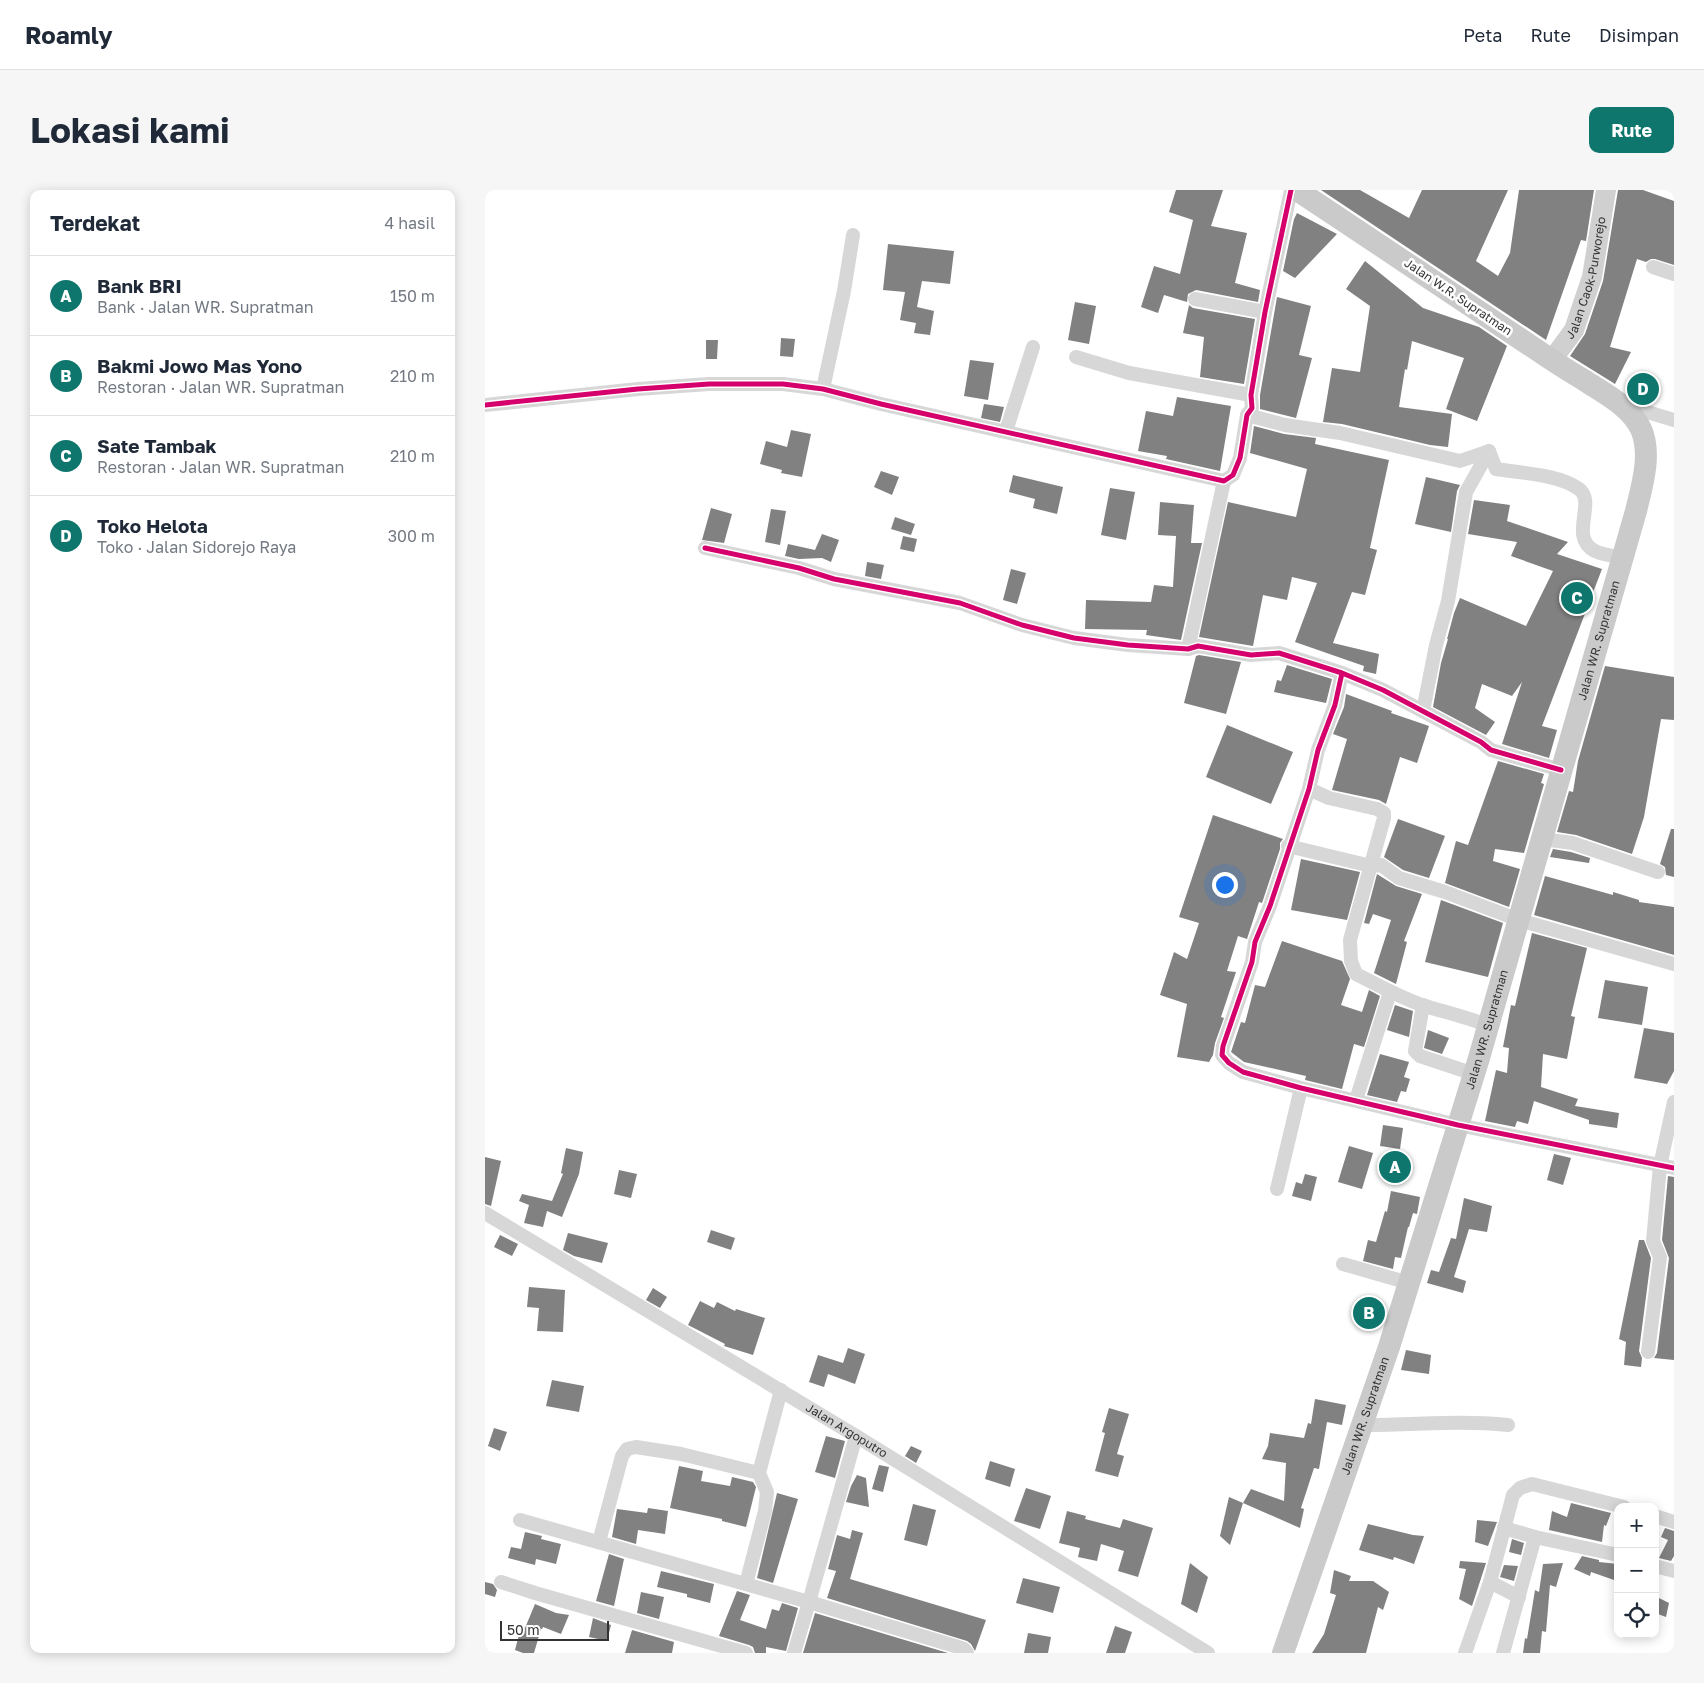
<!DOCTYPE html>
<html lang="id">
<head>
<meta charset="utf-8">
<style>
  :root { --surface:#fff; --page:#f6f6f7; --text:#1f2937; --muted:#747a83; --line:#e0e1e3; --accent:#0f766e }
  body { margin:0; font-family:"Golos Text",sans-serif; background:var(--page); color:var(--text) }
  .controls { position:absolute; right:15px; bottom:15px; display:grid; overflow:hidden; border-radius:10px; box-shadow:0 2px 12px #0003 }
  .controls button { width:45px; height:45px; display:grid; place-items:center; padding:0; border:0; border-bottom:1px solid var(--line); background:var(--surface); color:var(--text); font:25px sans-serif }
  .scale { position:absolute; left:15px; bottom:12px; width:109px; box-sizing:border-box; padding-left:5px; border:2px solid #333; border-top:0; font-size:14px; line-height:18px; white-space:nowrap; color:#333; -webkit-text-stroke:4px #fff; paint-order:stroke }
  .you { position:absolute; left:739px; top:694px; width:18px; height:18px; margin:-12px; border:4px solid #fff; border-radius:50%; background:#1a73e8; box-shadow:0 0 0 8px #1a73e833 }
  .badge { display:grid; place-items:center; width:32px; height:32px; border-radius:50%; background:var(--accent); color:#fff; font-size:16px; font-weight:700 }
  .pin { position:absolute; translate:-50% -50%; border:2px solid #fff; box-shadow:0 1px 5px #0006 }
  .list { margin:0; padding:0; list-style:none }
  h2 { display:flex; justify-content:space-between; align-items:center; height:65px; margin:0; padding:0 20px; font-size:21px }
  h2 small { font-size:16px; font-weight:400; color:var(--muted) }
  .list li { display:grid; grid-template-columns:32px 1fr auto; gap:15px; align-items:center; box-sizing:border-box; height:80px; padding:0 20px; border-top:1px solid var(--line) }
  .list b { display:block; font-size:19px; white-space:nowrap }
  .list p { margin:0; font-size:16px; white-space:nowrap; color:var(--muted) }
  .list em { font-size:16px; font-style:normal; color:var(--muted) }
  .icon { flex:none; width:28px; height:28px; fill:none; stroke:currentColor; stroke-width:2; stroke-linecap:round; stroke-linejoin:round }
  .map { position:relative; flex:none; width:1189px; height:1463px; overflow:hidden; border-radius:10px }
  header { display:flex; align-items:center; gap:30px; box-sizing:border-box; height:70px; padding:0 25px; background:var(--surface); border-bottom:1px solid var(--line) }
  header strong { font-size:24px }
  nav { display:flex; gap:28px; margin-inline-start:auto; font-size:18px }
  .intro { display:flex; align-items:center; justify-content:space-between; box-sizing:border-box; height:120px; padding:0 30px }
  h1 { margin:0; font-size:35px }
  .button { padding:12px 22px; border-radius:10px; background:var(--accent); color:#fff; font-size:18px; font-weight:700 }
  main { display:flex; gap:30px; padding:0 30px }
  aside { flex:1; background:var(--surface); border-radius:10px; box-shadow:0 2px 12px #0003 }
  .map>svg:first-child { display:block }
  .building { fill:#818181 }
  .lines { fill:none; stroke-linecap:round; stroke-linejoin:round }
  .street { stroke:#d7d7d7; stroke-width:14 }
  .secondary { stroke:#d0d0d0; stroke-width:20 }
  .primary { stroke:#cacaca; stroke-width:22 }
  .cycleway-casing { stroke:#fff; stroke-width:8 }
  .cycleway { stroke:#d6006c; stroke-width:5 }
  .labels { text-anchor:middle; stroke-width:5; stroke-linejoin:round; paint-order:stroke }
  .street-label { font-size:12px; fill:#333; stroke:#fff }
</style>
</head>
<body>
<header>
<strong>Roamly</strong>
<nav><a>Peta</a><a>Rute</a><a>Disimpan</a></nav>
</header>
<div class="intro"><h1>Lokasi kami</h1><a class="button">Rute</a></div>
<main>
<aside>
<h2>Terdekat<small>4 hasil</small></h2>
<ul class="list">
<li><span class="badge">A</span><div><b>Bank BRI</b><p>Bank · Jalan WR. Supratman</p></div><em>150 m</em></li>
<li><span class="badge">B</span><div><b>Bakmi Jowo Mas Yono</b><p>Restoran · Jalan WR. Supratman</p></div><em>210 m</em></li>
<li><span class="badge">C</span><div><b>Sate Tambak</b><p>Restoran · Jalan WR. Supratman</p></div><em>210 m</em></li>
<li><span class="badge">D</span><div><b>Toko Helota</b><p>Toko · Jalan Sidorejo Raya</p></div><em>300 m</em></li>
</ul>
</aside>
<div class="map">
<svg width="1189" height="1463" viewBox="0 0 1189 1463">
  <rect width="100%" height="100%" fill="#fff"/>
  <!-- building -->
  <path class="building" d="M691,0H738L726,36L762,43L750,93L775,100L773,112L711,100L703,104L702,112L679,105L673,123L656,117L669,76L695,84L708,30L684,22Z
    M836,0H875L924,28L937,0H1023L991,71L1013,86L1025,63L1034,0H1109L1101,51L1096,50L1061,150Z
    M1133,0H1158L1189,11V75L1170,69H1166L1161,72L1152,69L1125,157L1146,162L1130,194L1085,166L1100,144L1118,91Z
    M812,23L852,44L810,88L798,81L809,29Z
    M403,54L469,61L465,94L437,91L432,117L449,121L445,145L429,143L431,133L415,130L420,102L398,100Z
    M880,71L938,118L994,137L1022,156L992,231L961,219L979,168L927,151L922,180L920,179L914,217L967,224L963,257L945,255L857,234L838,232L847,178L875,182L885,116L861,99Z
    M792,107L826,116L814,165L827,168L811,228L775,219V205Z
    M590,112L611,116L604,154L583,150Z
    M704,115L708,118L770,129L759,194L715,187L719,147L698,143Z
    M296,148L310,149L308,167L295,166Z
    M221,150H233L232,169H221Z
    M485,170L509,173L503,210L479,206Z
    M692,207L746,216L735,281L681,269L682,266L653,261L661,221L688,226Z
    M499,214L519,217L515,232L496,228Z
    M769,236L799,244L831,248L830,254L904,270L885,358L892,360L880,405L867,402L848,453L894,464L891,484L878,481L879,476L810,452L832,393L807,387L802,410L778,405L768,456L714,447L743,312L811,327L822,279L765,263Z
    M306,240L326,244L317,287L296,283L297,280L275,274L281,251L302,257Z
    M396,281L414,287L407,305L389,297Z
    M528,285L578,297L572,324L548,318L550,309L524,302Z
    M941,287L975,295L972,301L966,342L930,334Z
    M625,298L650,302L641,350L616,345Z
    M989,310L1025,315L1022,331L1083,352L1072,364L1117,379L1057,536L1072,540L1064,568L1017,554L1037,492L1027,506L997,494L990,518L1010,532L1001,545L948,517L956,473L963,449H962L969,423L975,408L1041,436L1068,381L1026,366L1032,352L983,344Z
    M675,312L709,315L706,353H717L696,450L661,445L662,440L600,439L601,410L666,412L669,395L688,397L691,346L673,345Z
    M226,318L247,324L239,353L217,350Z
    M286,319L301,321L295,355L280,352Z
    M410,327L430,334L426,345L406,339Z
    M337,344L354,350L346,372L337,368L314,369L300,366L303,354L330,360Z
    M418,346L432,349L429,362L415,359Z
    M382,372L399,375L396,389L380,386Z
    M526,379L541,383L532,414L518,410Z
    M714,465L756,472L741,524L699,513L711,466Z
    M802,475L847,489L841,513L789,502L792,490L796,491Z
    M1120,476L1189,487V530L1176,529L1159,627L1147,664L1091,645L1072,642L1084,601L1088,602L1093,571Z
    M861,504L907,521L906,523L944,536L932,573L915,567L901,614L894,610L847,600L862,549L848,544L859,517Z
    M742,535L808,562L786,614L721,587Z
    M1013,571L1059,584L1056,593L1059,594L1039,663L1010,659L1008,671L1035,679L1024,717L960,693L971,651L983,655Z
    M728,625L798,649L795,653V659L777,713L774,712L762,749L753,746L742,781L751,782L736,827L739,828L730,853L728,865L724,872L692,867L702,814L675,805L689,762L702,769L714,733L694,727Z
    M913,629L960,646L944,688L918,680L899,667Z
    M1186,639H1189V687L1181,685L1180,677L1175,674Z
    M1068,659L1086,662L1105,668L1104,673L1065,667Z
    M816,669L875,682L862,730L806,720Z
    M892,684L911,696L937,704L919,751L922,752L911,794L889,783L906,730L888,724L884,734L879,733Z
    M1060,686L1128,705V702L1154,710V712L1189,717V765L1049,725Z
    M956,710L1018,733L1003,787L940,772Z
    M1047,743L1102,758L1086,826L1090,827L1082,869L1058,864L1056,897L1093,909L1090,916L1134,923L1132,938L1104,934V930L1049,911L1043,934L1032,931L1030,937L1000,931L1011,880L1022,883L1024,858L1018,857L1026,815L1030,816Z
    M797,751L857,771L865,789L856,815L877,822L884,800L895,806L879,857L869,854L857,899L820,890L821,886L759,872L746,862L756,832L760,833L770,795L780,797Z
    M1120,790L1163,797L1157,835L1113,828Z
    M910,815L928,821L924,847L902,840Z
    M1159,838L1189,843V881L1182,894L1149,888Z
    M943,840L964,848L957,864L939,858Z
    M895,864L924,872L919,887L925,889L921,902L916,901L912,912L882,905Z
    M898,935L918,938L915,959L895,956Z
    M864,956L888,963L877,999L853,992Z
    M81,958L98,962L94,984L77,1027L62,1021L58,1037L39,1033L44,1015L34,1011L37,1004L67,1011L78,984L76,983Z
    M1069,964L1086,968L1078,995L1062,990Z
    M0,967L16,971L6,1016L0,1014Z
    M134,980L152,984L146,1008L129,1004Z
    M820,984L832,987L826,1011L807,1006L811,992L817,994Z
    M1183,986L1189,987V1170L1169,1168L1172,1163L1184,1068L1177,1050Z
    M906,1001L935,1007L932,1024L928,1023L924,1037H923L916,1068L910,1067L908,1079L878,1071L883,1050L891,1052L900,1021L902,1022Z
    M979,1008L1007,1016L1002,1042L984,1039L969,1087L981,1091L978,1103L942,1093L946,1080L954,1082L966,1048L971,1049Z
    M226,1040L250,1048L246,1060L222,1052Z
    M83,1043L123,1053L117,1073L89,1066L78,1060Z
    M15,1045L33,1054L27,1066L9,1057Z
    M1154,1050H1159L1166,1068L1154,1161L1157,1168L1156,1177L1139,1175L1141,1152L1134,1149Z
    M44,1097L80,1100L78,1142L52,1141L54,1118L42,1117Z
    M168,1098L182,1107L175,1118L161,1110Z
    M215,1111L229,1118L232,1112L250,1121L251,1119L280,1128L268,1165L239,1156L240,1154L203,1135Z
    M363,1158L380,1164L370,1194L343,1184L339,1197L324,1192L333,1165L358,1173Z
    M921,1160L946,1165L944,1184L916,1180Z
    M67,1190L99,1196L94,1222L61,1216Z
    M830,1209L861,1215L857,1235L842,1232L834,1279L829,1278L816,1318L819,1319L815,1338L758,1313L766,1299L799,1311L801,1273L777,1269L783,1256L785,1243L819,1248L823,1233L826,1234Z
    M624,1218L644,1224L632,1264L639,1266L633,1287L610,1281L620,1243L617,1242Z
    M9,1238L22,1242L15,1261L3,1256Z
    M341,1246L360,1251L350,1288L330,1282Z
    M426,1256L437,1261L431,1273L420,1266Z
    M505,1271L530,1279L525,1297L500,1289Z
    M394,1275L404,1277L398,1302L387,1299Z
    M194,1276L218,1281L216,1291L245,1296L247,1287L268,1292L271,1297L261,1337L237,1331V1329L185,1318Z
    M372,1285L381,1288L384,1317L361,1312L366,1296Z
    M541,1298L566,1306L555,1339L529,1331Z
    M292,1303L313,1309L288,1393L272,1388Z
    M744,1307L758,1313L745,1355L735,1346Z
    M1086,1313L1126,1323L1121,1336L1119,1335L1117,1352L1064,1340L1067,1321L1082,1327Z
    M428,1314L451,1320L442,1356L419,1350Z
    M163,1318L183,1321L180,1344L153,1340L151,1354L127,1347L132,1319L162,1323Z
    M582,1321L601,1326L600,1329L635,1338L638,1329L668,1338L653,1387L633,1381L639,1361L616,1354L612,1371L593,1367L595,1358L574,1353Z
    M992,1330L1012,1332L1003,1356L990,1352Z
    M883,1334L928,1345L939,1346L929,1374L909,1367L908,1370L874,1360Z
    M1180,1338L1189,1341V1366L1186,1371L1174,1368L1183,1350L1176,1347Z
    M367,1340L378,1343L365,1389L501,1430L490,1461L486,1454L482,1451L342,1408L351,1381L343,1379L352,1345L365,1349Z
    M40,1342L57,1346L56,1349L76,1354L71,1374L51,1369L50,1375L23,1368L26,1357L36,1359Z
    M1027,1349L1039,1353L1036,1365L1024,1362Z
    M124,1364L139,1369L129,1416L111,1411Z
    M1097,1366L1114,1370V1372L1133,1374V1381L1129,1390L1106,1382L1105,1386L1089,1379Z
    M975,1371L1001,1373L987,1416L974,1409L981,1379L974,1378Z
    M705,1373L723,1387L712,1423L696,1414Z
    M1078,1373L1071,1397L1065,1395L1061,1442L1057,1441L1055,1463H1038L1040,1448L1042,1449L1050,1400L1054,1402L1058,1374Z
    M1019,1375L1033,1376L1029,1391L1015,1387Z
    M849,1380L866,1386L864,1391H888L904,1402L898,1420L893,1417L881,1463H827L839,1444L851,1405L845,1403Z
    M176,1381L229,1394L225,1413L202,1407V1404L172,1397Z
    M538,1388L575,1397L568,1423L531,1413Z
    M0,1392L8,1394L12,1400L10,1407L0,1404Z
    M252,1401L265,1405L255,1430L281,1439L287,1419L294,1421L297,1413L313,1418L301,1461L281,1457V1463H270L268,1457L264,1455L234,1446Z
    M156,1402L179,1407L174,1429L152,1423Z
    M1170,1406L1184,1413L1181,1427L1170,1423Z
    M50,1414L71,1423L84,1425L76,1444L58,1437L57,1439H56L49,1463H38L30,1460L36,1437L40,1438Z
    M330,1423L463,1463H318Z
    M108,1428L126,1435L122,1451L104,1447Z
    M630,1436L647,1442L640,1463H621Z
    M147,1440L189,1452L187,1463H140Z
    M543,1443L566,1447L563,1463H539Z"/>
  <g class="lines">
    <!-- street -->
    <g class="street">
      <path d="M1168,77L1189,84"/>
      <path d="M710,109L780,122"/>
      <path d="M591,167L644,183L766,205"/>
      <path d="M338,199L359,101L368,45"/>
      <path d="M0,215L153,199L224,194H298L338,199L396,214L739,291L748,285L755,268L762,225L767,218L766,205L780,122L806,0"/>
      <path d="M1139,215L1189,230"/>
      <path d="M762,225L800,235L855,243L975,271L1004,261L1011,279C1035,283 1073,284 1094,299C1112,312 1083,347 1110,361C1117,365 1129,366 1137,367"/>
      <path d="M521,241L548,157"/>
      <path d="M220,358L314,378L349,389L475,413L537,435L589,448L643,455L703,459L713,456L766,465L794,463L857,483L898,500L996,552L1006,560L1076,580"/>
      <path d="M703,459L739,291"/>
      <path d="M857,483L850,515L833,560L824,599L785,716L770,752L767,772L738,856L737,865L744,873L758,882L816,898L973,935L1189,978"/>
      <path d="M938,521L951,455L963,411L981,302L1004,261"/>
      <path d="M824,599L844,608L892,619L899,623V628L865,750L866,771L871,784C893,795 914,807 937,815C959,822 982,827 1004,836"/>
      <path d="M1057,649L1088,653L1173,682"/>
      <path d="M803,656L886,676L896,675L914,688L960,702L1034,730L1189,774"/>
      <path d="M938,815L930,861L935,866L989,884"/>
      <path d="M871,910L905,802"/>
      <path d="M792,999L816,898"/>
      <path id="s1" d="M0,1023L371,1246L723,1463"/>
      <path d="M858,1074L924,1093"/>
      <path d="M1163,1162L1175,1067L1168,1051L1175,976L1189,912"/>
      <path d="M877,1235C925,1235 974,1230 1023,1235"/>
      <path d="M371,1246L324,1412L470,1456L479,1459L482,1463"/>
      <path d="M1170,1326L1189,1332"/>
      <path d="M35,1330L324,1412L309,1463"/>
      <path d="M1019,1338L1050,1347L1133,1365"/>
      <path d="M114,1352L137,1266L142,1259L151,1257L196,1264L274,1283"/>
      <path d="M1170,1376L1189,1381"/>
      <path d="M16,1392L50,1403L261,1463"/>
      <path d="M1005,1392L1034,1407"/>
      <path d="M261,1394L280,1321L282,1302L274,1283L296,1200"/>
      <path d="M980,1463L1005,1392L1028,1305L1035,1298L1047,1294L1139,1317"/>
      <path d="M1018,1463L1050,1347"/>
    </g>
    <!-- secondary -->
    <path class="secondary" id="s2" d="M1067,170L1089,140L1107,87L1121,0"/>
    <!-- primary -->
    <path class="primary" id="s3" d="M798,1463L904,1157L994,868L1151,321C1157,296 1167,264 1156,239C1145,216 1120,204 1099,190C1082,180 1065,169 1049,158C970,105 891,53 812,0"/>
    <!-- cycleway casing -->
    <g class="cycleway-casing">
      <path id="cycleway" d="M0,215L153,199L224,194H298L338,199L396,214L739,291L748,285L755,268L762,225L767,218L766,205L780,122L806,0
        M220,358L314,378L349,389L475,413L537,435L589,448L643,455L703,459L713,456L766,465L794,463L857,483L898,500L996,552L1006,560L1076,580
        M857,483L850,515L833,560L824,599L785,716L770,752L767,772L738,856L737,865L744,873L758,882L816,898L973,935L1189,978"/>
    </g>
    <!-- cycleway -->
    <use href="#cycleway" class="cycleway"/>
  </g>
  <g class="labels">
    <!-- street labels -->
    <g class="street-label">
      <text dy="4" stroke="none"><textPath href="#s2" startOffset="91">Jalan Caok-Purworejo</textPath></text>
      <text transform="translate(973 107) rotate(34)" y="4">Jalan W.R. Supratman</text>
      <text dy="4" stroke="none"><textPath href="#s3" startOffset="1061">Jalan WR. Supratman</textPath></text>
      <text dy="4" stroke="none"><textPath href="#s3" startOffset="656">Jalan WR. Supratman</textPath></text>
      <text dy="4" stroke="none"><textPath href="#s3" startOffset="251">Jalan WR. Supratman</textPath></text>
      <text dy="4" stroke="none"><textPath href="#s1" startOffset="422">Jalan Argoputro</textPath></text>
    </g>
  </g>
</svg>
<div class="controls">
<button>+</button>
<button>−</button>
<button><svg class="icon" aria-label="locate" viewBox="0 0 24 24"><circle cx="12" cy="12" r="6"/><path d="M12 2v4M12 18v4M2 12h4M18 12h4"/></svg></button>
</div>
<div class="scale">50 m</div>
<div class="you"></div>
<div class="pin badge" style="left:910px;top:977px">A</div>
<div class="pin badge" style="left:884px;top:1123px">B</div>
<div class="pin badge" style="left:1092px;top:408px">C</div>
<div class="pin badge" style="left:1158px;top:199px">D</div>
</div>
</main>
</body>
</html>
